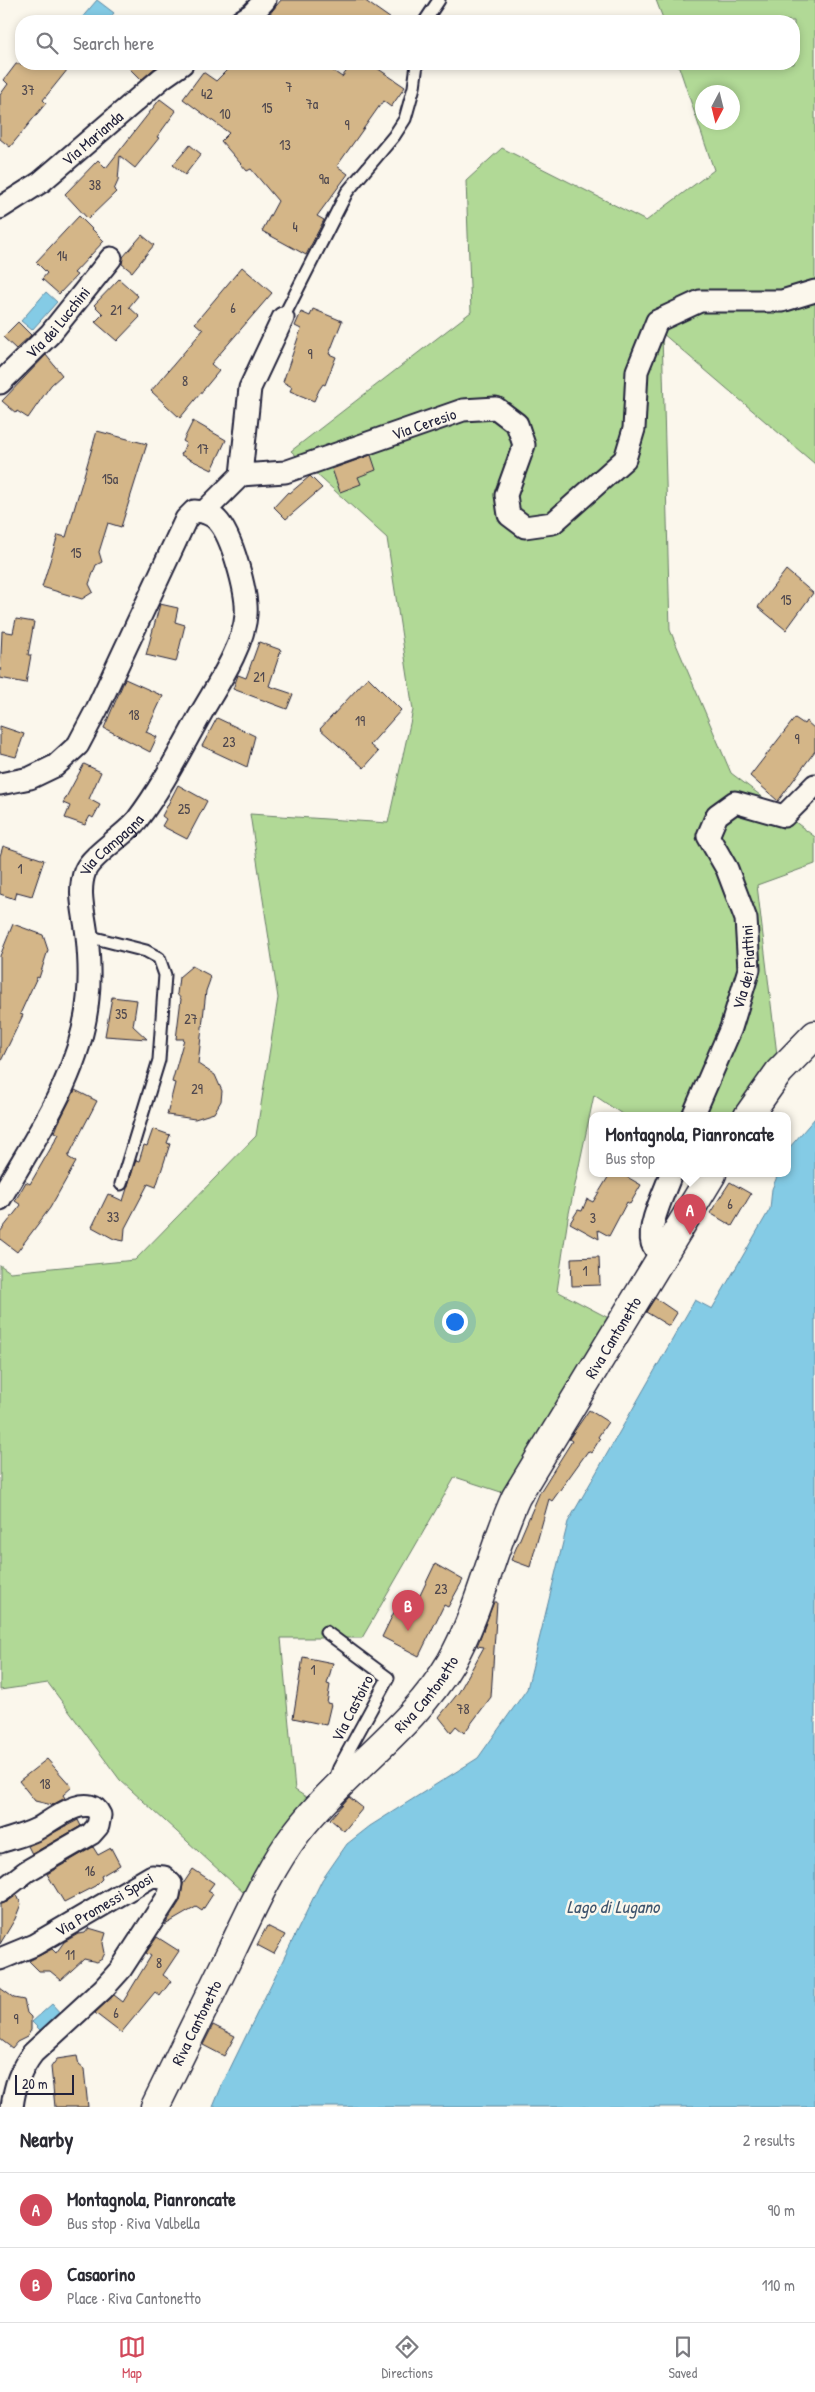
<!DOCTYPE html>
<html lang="en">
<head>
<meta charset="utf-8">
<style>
  :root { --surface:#fff; --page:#f7f7f7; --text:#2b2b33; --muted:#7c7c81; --line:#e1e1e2; --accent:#d1495b }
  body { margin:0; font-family:"Patrick Hand",sans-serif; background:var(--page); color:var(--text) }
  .compass { position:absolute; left:695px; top:85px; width:45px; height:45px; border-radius:50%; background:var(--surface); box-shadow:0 2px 8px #0003; rotate:187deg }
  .scale { position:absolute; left:15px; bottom:12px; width:59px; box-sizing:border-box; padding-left:5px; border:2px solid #22223b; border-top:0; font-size:14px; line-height:18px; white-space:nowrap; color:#22223b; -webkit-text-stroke:4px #fbf7ec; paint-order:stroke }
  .you { position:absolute; left:454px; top:1321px; width:18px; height:18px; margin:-12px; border:4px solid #fff; border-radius:50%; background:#1a73e8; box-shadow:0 0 0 8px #1a73e833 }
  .badge { display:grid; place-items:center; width:32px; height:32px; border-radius:50%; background:var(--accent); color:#fff; font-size:16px; font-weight:700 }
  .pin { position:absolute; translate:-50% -41px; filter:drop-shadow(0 1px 2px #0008) }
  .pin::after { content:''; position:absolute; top:26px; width:18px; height:15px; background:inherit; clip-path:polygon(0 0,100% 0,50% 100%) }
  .popup { position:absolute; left:589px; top:1112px; width:202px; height:65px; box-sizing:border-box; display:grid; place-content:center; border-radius:10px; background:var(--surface); filter:drop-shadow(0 1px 4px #0005); font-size:16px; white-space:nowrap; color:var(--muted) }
  .popup b { font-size:19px; color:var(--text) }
  .popup::after { content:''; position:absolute; left:50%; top:100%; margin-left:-10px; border:10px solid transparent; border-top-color:var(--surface) }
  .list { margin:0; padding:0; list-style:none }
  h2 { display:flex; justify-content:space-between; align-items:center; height:65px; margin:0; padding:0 20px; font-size:21px }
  h2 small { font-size:16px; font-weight:400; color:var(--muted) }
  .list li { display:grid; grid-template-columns:32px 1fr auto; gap:15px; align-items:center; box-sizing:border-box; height:75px; padding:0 20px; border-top:1px solid var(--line) }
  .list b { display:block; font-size:19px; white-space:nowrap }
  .list p { margin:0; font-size:16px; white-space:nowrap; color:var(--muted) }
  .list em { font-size:16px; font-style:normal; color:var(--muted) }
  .icon { flex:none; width:28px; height:28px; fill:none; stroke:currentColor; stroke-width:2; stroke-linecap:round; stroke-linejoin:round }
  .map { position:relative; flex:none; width:815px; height:2107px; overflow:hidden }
  .search { position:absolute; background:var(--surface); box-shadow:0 2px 8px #0003; left:15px; right:15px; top:15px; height:55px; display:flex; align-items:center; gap:12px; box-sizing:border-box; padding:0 18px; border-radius:20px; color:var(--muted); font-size:19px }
  .sheet { height:215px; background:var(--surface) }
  nav { display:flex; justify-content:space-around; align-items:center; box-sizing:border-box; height:70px; border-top:1px solid var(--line); background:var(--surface); font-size:14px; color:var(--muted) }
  nav a { display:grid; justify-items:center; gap:2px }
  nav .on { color:var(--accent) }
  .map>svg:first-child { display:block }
  .green { fill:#b1d996; stroke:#6a7e68; fill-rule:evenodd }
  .water { fill:#84cbe5; stroke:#5d87a1 }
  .building { fill:#d4b688; stroke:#22223b }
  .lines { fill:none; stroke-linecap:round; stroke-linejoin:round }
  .service-casing { stroke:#22223b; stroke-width:15 }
  .minor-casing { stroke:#22223b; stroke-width:25 }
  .secondary-casing { stroke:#22223b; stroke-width:31 }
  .service { stroke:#fbf7ec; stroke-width:11 }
  .minor { stroke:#fbf7ec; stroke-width:21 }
  .secondary { stroke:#fbf7ec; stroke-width:28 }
  .labels { text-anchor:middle; stroke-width:5; stroke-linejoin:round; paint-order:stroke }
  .number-label { font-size:14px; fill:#4e474e }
  .street-label { font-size:16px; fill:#22223b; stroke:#fbf7ec }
  .water-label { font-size:18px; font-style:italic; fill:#3f556e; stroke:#fbf7ec }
</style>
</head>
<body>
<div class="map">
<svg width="815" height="2107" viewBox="0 0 815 2107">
  <rect width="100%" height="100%" fill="#fbf7ec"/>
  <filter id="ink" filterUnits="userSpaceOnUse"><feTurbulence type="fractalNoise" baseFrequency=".02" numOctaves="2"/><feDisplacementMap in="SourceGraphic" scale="10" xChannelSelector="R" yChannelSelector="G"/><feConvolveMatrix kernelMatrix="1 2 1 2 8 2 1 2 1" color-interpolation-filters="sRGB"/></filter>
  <g filter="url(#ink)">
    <!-- green -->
    <path class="green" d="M656,0H815V464L662,333L670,630L731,773L815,837V864L757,885L779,1072L748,1116H625L594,1095L568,1218L557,1291L620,1324L516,1497L455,1477L362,1638H281L295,1790L320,1806L255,1903L120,1780L48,1683L0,1690V1265L10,1272L135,1260L256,1136L278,998L250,814L388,823L413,710L387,538L291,451L471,312L466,181L502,148L646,221L714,170L678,64H794V21H664ZM702,92H732V122H702Z"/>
    <!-- water -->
    <path class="water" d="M97,0L114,13L107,21H79Z
      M46,292L57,302L32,330L21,321Z
      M815,1118V2107H213L223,2083L322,1880L347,1844L370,1826L478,1758L527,1689L568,1522L695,1300L712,1309L770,1209L772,1189L778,1174H788L789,1148Z
      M52,2004L62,2015L42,2032L32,2022Z"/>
    <!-- building -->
    <path class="building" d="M281,0H364L394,21H264Z
      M16,64H72L43,100L46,103L10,147L0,139V95L8,84L4,80Z
      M125,64H154L156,67L141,80Z
      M233,64H323L342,77L352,64H371L405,87L391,107L383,101L337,166L348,174L317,216L324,220L306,255L262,231L278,201L251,169L247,171L221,141L229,133L183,99L203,72L216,81Z
      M160,99L176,111L157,137L159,138L135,168L120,156L118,181L114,190L116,192L88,219L65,194L98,160L106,168Z
      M190,145L201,154L185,175L173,165Z
      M79,216L104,241L74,273L77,275L59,294L42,279L47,273L36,262Z
      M142,235L154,245L132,272L122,264L123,257Z
      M242,267L272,293L211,364L219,371L180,418L151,391L203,330L195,323Z
      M119,279L138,296L129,307L140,317L117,341L95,322L103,314L94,305Z
      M313,309L342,321L329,354L336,357L325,385L323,384L319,390L314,401L290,391L292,387L283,382L301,329L295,326L301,312L310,316Z
      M18,322L31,335L16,349L3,337Z
      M46,355L62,375L51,385L28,418L17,411L16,413L2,401Z
      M193,421L226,440L212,470L181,455L186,443L183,441Z
      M97,431L147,444L121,527L108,523L99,552L102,562L96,565L89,584L93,592L82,599L42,587L58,535L66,537Z
      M371,455L376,470L358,477L361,484L340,492L332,469Z
      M310,476L322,488L286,519L274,507L288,492L290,493Z
      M786,570L813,593L786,630L758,607Z
      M160,604L178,608L175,622L185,625L176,662L146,655Z
      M16,619L34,622L28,655H31L26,683L0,678L2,631L13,633Z
      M259,642L281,650L269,686L293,694L287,709L233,689L238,675L246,678Z
      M368,677L401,710L370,745L378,752L364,768L320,729Z
      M125,679L163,696L146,732L157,737L150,752L104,728Z
      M217,718L255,736L247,767L202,746Z
      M795,718L804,724L806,721L815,729V751L778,801L750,776Z
      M0,726L24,734L16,757L0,753Z
      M84,764L101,772L89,799L100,805L93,818L90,816L85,825L65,818L70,806L63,803Z
      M178,785L207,801L187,839L162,826L166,819L162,816Z
      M3,846L44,860L32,896L17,892L15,899L0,894V856Z
      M13,924L43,935L48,950L39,978L37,977L20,1014L23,1015L0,1063V956Z
      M192,966L209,975L210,980L206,991L198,1064L215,1075L222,1091L221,1101L214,1113L195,1119L167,1115L175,1083L172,1082L184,1039H176L181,999L177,994L179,977Z
      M112,997L137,1000L133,1026L147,1039L105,1036Z
      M75,1090L97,1101L68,1157L76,1162L50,1208L17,1252L0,1239V1232L21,1205L15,1201L26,1182L30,1184L59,1134L55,1132L58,1124Z
      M153,1129L170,1135L167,1143L170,1144L156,1187L148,1184L125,1228L124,1241L114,1239L92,1227L108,1194L123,1201L136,1160L139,1161L144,1145L147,1146Z
      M610,1174H622L641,1185L630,1204L627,1202L609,1236L598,1230L599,1239L570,1223L578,1210L582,1211L587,1199L593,1202Z
      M730,1182L751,1194L732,1226L710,1213Z
      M599,1257L600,1285L572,1286L571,1258Z
      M655,1298L677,1313L669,1326L646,1312Z
      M589,1410L608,1422L598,1437L600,1439L591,1453L588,1451L552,1501L549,1499L530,1567L511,1560L540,1492L572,1441L569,1439Z
      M435,1564L463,1580L448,1607L444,1605L419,1656L382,1637L397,1606L411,1614Z
      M494,1602H497L491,1697L464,1733L456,1726L451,1732L439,1717L459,1692L484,1647L477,1646Z
      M303,1657L333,1663L327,1684L330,1685L327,1703L331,1704L326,1725L293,1718Z
      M47,1759L72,1787L63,1795L65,1798L52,1805L35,1801L19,1781Z
      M349,1797L363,1808L344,1831L330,1819Z
      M78,1820L81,1826L32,1854L28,1846Z
      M93,1847L98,1855L111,1848L120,1865L101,1876L102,1879L95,1886L64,1902L47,1874Z
      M193,1869L214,1883L208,1891L213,1894L202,1911L196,1907L165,1925L180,1901L183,1884Z
      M17,1895L21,1904L15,1919L0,1944V1904L7,1902Z
      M267,1926L285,1935L274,1954L257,1945Z
      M89,1928L106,1933L103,1943L105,1953L102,1959L97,1962L84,1959L61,1980L50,1971H39L29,1961L52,1949L56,1953L64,1942L78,1934L85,1933Z
      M157,1937L179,1951L163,1975L171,1981L160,1996L155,1992L121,2033L95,2013L114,1995L123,2002L151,1956L146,1953Z
      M0,1988L14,1998L24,2000L27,2013L31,2017V2030L27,2037L17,2042L12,2048L0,2039Z
      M213,2025L235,2036L224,2056L203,2045Z
      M77,2056L79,2065L84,2069L88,2107H55L51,2067L57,2059Z"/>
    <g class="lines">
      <!-- service casing -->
      <g class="service-casing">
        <path id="service" d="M425,21L439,0
          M283,318L347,192L394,136L405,119L414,87L417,64
          M87,936L146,951L159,958L165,975L159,1060L121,1184
          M326,1632L388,1678L339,1768L335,1779"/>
      </g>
      <!-- minor casing -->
      <g class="minor-casing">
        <g id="minor">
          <path d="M241,21L252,14L265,0"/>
          <path id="s1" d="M0,208L41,182L162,78L182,64"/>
          <path id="s2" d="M283,318L250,388L241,475L285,472L463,410L496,408L517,424L524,445L506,495L509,515L525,527L553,523L625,459L634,429L637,371L657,321L700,301H782L815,291"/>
          <path id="s3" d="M0,383L50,334L111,258"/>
          <path d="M0,784L30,778L55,766L78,745L97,709L186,519L194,511L204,512L241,475"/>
          <path id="s4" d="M693,1116L731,1028L749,969L746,919L727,869L708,836L717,815L735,802L784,816L815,785"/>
          <path id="s5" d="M0,1199C36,1136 82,1072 88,998C90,979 89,956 87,936C85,915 77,892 85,871C91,856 125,835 137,820C163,786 182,747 203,710C218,684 244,645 246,615C248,594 232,535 217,520C214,516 207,514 204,512"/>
          <path d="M661,1257C658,1253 654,1248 652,1243C647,1226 665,1191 671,1174"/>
          <path d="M0,1842C12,1838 25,1835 37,1829C51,1821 89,1790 100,1815L98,1826L91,1834L27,1871L0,1892"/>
          <path id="s6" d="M0,1959L34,1945L152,1876L164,1877L171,1884L169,1895L121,1969L103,1989L33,2053C20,2070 15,2085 12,2107"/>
        </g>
      </g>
      <!-- secondary casing -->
      <g class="secondary-casing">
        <g id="secondary">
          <path d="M748,1116L779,1072L815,1035"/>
          <path id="s7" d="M155,2107C180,2056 205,2005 230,1954C250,1913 269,1869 297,1832C343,1772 412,1729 451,1662C480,1611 491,1551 516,1497L712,1174"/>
        </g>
      </g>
      <!-- service -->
      <use href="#service" class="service"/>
      <!-- minor -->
      <use href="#minor" class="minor"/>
      <!-- secondary -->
      <use href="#secondary" class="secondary"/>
    </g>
  </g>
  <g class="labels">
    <!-- number labels -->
    <g class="number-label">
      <text x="289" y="92">7</text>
      <text x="28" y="95">37</text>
      <text x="207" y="99">42</text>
      <text x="312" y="109">7a</text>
      <text x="267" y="113">15</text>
      <text x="225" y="119">10</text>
      <text x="347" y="130">9</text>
      <text x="285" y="150">13</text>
      <text x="324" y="184">9a</text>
      <text x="95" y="190">38</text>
      <text x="295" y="232">4</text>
      <text x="62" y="261">14</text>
      <text x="233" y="313">6</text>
      <text x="116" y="315">21</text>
      <text x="310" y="359">9</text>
      <text x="185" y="386">8</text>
      <text x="203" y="454">17</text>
      <text x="110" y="484">15a</text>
      <text x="76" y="558">15</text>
      <text x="786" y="605">15</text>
      <text x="259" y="682">21</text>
      <text x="134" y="720">18</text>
      <text x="360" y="726">19</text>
      <text x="797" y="744">9</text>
      <text x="229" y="747">23</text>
      <text x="184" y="814">25</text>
      <text x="20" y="874">1</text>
      <text x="121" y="1019">35</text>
      <text x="191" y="1024">27</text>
      <text x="197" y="1094">29</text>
      <text x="730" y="1209">6</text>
      <text x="113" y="1222">33</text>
      <text x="593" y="1223">3</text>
      <text x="585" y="1276">1</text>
      <text x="441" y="1594">23</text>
      <text x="313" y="1675">1</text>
      <text x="463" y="1714">78</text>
      <text x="45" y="1789">18</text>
      <text x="90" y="1876">16</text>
      <text x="70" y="1960">11</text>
      <text x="159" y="1968">8</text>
      <text x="116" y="2018">6</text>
      <text x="16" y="2024">9</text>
    </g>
    <!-- street labels -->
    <g class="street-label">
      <text dy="6" stroke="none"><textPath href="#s1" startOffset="116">Via Marianda</textPath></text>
      <text dy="6" stroke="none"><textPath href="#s3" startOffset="84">Via dei Lucchini</textPath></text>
      <text dy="6" stroke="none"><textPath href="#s2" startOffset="356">Via Ceresio</textPath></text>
      <text dy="6" stroke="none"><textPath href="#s5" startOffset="386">Via Campagna</textPath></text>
      <text dy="6" stroke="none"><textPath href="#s4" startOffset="159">Via dei Piattini</textPath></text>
      <text dy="6" stroke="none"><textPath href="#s7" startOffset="904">Riva Cantonetto</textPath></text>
      <text dy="6" stroke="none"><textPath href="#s7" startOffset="499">Riva Cantonetto</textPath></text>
      <text transform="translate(352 1708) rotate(-63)" y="6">Via Castoiro</text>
      <text dy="6" stroke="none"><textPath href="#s6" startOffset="118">Via Promessi Sposi</textPath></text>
      <text dy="6" stroke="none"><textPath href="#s7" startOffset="94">Riva Cantonetto</textPath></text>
    </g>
    <!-- water labels -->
    <g class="water-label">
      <text x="613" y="1913">Lago di Lugano</text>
    </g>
  </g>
</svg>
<svg class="compass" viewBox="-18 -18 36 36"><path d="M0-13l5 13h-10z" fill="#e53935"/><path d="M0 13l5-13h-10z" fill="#7c7c81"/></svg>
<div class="scale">20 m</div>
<div class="you"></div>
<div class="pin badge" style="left:690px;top:1235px">A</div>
<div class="popup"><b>Montagnola, Pianroncate</b>Bus stop</div>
<div class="pin badge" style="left:408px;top:1631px">B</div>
<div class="search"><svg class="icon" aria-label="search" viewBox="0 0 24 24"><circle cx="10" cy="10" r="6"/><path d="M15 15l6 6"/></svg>Search here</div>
</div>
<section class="sheet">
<h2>Nearby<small>2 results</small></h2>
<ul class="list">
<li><span class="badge">A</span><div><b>Montagnola, Pianroncate</b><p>Bus stop · Riva Valbella</p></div><em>90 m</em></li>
<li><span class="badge">B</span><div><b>Casaorino</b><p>Place · Riva Cantonetto</p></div><em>110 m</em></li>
</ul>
</section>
<nav>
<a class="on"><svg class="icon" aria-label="map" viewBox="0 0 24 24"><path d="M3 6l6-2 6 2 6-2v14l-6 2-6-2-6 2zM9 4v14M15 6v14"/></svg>Map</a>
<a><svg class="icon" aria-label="directions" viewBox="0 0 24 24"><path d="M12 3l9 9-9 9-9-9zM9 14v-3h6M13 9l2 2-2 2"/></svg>Directions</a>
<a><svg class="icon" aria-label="saved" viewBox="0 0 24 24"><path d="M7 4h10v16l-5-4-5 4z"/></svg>Saved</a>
</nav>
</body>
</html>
